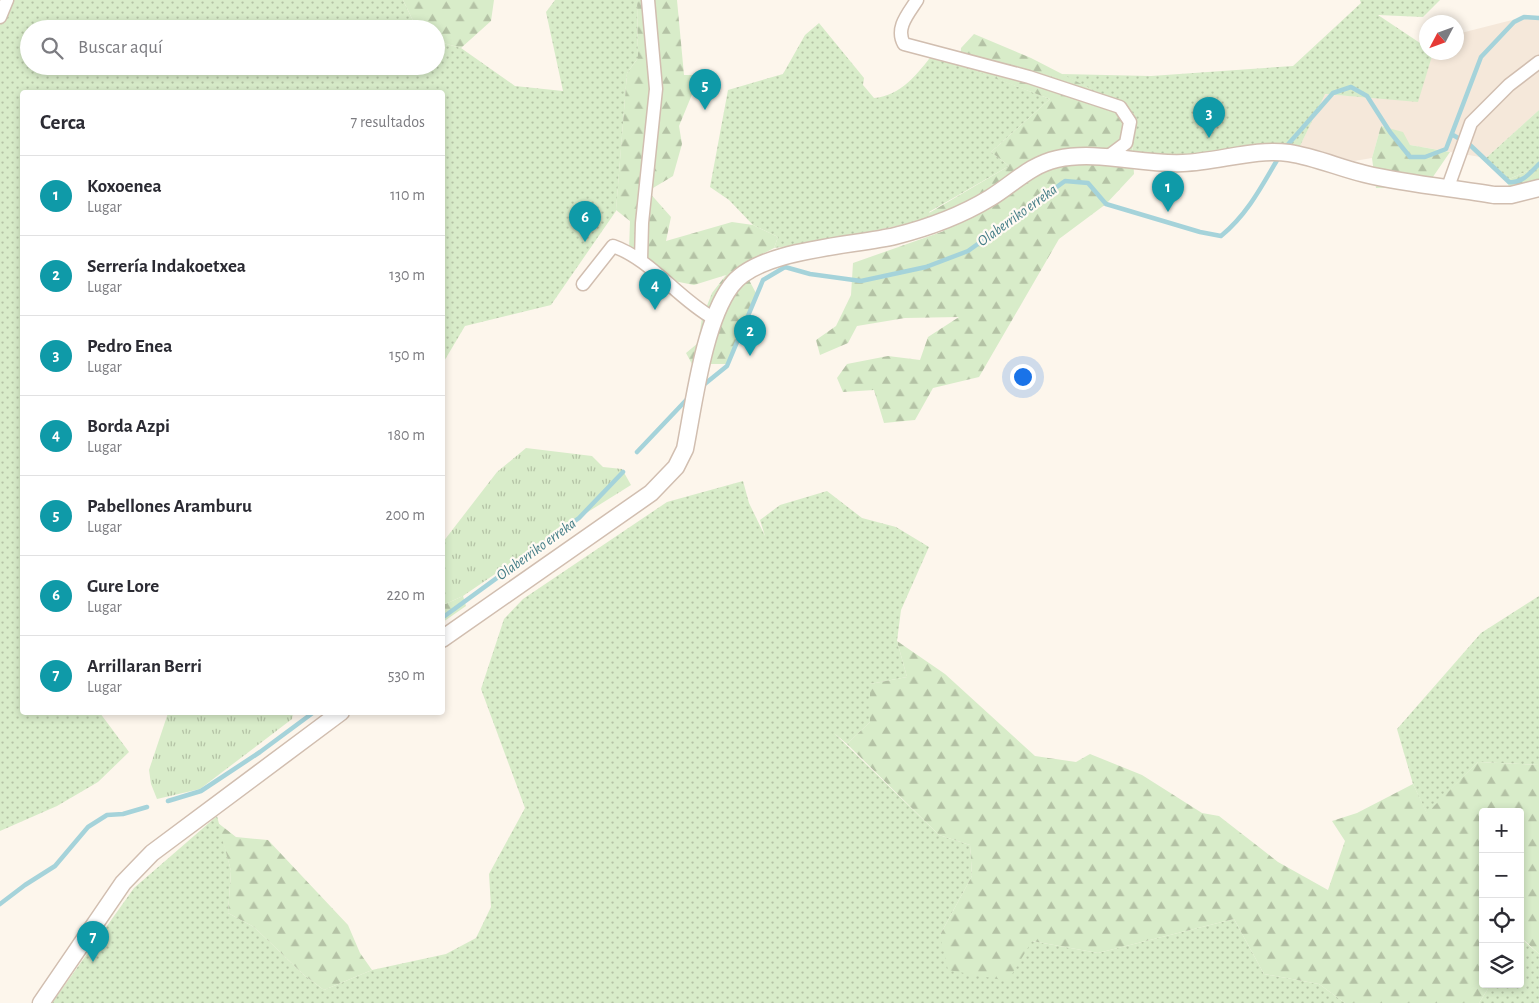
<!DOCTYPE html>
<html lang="es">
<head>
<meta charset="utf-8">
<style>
  :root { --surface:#fff; --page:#f2f2f3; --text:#2b2b33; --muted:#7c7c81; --line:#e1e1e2; --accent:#ea580c }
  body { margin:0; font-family:"Alegreya Sans",sans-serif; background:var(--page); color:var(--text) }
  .controls { position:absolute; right:15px; bottom:15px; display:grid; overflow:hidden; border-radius:5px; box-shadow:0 2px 8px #0003 }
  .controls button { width:45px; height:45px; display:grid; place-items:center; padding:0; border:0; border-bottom:1px solid var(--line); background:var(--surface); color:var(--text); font:25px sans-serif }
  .compass { position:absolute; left:1419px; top:15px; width:45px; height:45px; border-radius:50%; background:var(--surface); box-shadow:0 2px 8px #0003; rotate:229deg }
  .you { position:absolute; left:1022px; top:376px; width:18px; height:18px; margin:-12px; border:4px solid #fff; border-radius:50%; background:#1a73e8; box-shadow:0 0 0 8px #1a73e833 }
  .badge { display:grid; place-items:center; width:32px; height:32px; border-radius:50%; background:var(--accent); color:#fff; font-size:16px; font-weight:700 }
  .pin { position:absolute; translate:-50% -41px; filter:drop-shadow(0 1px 2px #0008) }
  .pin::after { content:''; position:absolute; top:26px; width:18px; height:15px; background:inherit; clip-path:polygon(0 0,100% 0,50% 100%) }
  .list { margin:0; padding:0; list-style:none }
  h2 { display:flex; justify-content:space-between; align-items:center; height:65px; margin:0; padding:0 20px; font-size:21px }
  h2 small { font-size:16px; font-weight:400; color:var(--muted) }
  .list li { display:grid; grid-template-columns:32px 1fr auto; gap:15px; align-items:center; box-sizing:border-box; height:80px; padding:0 20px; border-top:1px solid var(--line) }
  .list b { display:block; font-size:19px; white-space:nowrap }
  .list p { margin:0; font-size:16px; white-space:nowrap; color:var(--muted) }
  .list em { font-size:16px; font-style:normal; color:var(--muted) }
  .icon { flex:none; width:28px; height:28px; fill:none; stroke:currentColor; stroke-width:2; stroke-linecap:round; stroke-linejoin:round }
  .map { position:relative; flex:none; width:1539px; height:1003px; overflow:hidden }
  .search { position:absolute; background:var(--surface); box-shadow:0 2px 8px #0003; left:20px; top:20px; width:425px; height:55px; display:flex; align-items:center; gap:12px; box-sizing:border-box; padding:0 18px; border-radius:28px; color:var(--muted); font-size:19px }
  .panel { position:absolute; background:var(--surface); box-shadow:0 2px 8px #0003; left:20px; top:90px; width:425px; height:625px; border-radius:5px }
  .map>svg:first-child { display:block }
  .residential { fill:#f5e8da }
  .grass { fill:url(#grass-dots) }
  .forest { fill:url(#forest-firs) }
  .park { fill:url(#park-tufts) }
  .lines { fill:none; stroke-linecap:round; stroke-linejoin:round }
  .stream { stroke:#a5d3da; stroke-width:4.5 }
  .minor-casing { stroke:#d1beb0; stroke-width:15 }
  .tertiary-casing { stroke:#d1beb0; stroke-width:19 }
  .minor { stroke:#fff; stroke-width:12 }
  .tertiary { stroke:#fff; stroke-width:16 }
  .labels { text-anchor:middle; stroke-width:4.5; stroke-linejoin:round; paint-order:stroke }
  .water-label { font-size:15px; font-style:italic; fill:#437c86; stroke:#fffaf3 }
</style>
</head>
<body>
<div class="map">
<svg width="1539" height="1003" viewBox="0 0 1539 1003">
  <defs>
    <pattern id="grass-dots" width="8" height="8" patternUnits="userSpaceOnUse" patternTransform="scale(1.25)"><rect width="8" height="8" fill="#d8ecc9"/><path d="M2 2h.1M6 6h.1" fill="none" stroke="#b4c2a5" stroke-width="1.8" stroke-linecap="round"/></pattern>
    <pattern id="forest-firs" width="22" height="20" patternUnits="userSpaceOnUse" patternTransform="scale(1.25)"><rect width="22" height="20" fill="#d8ecc9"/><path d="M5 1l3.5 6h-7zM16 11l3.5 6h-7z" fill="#b4c2a5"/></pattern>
    <pattern id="park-tufts" width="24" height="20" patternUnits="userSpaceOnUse" patternTransform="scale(1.25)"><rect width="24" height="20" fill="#d8ecc9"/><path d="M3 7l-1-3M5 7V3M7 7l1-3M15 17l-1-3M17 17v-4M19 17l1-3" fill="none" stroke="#b4c2a5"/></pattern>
  </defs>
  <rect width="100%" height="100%" fill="#fdf6ec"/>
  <!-- residential -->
  <path class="residential" d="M1524,17L1539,20V110L1486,158L1410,145L1381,126L1372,158L1354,161L1300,146L1324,94L1417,101L1433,53L1456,52L1457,34Z"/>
  <!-- grass -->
  <path class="grass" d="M0,0H403L417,29H29V66H436V41L461,48L515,86L563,91L546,12L555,0H637L638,58L627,73L616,211L551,305L465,326L443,363L442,92H22V712L100,713L129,752L98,782L57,806L0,831Z
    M1360,0H1440L1423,17L1378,15L1426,47V52L1433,53L1418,102L1325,94L1300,146L1170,157L1133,154L1130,109L1061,74L1151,76L1293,66L1361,3Z
    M819,23L864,78L863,85L874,98C901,96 918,73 933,54L1050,99L991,152L1009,166L929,212L934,218L826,241L774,248L778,237L753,225L729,200L710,187L728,90L783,74L805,35Z
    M1539,110V166L1507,180L1486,158Z
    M743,481L749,503L765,536L760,520L780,505L827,491L862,518L896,527L929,547L901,610L897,641L907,677L870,684V722L847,744L834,733L939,835L970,845L972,876L940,935L1032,941L1098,953L1234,919L1264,974L1319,984L1345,1003H52L134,888L217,816L231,871L228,913L254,927L304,975L324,990L372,970L446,954L476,938L491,907L489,874L525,808L481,689L504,619L523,599L667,502Z
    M1539,596V765L1478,762L1427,814L1413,784L1397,729L1481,633Z
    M1523,940L1539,954V1003H1479L1491,984H1520V944Z"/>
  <!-- forest -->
  <path class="forest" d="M403,0H494L491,21L461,48L436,41V29H417Z
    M637,0H677L684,75H700L679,126L682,144L673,176L648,191L671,217L666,241L732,222L753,225L778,237L774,248L741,265L757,295L728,364H692L686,353L698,343L702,318L712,293L726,275L694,285L669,280L629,250L630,221L616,210L627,73L638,58Z
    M974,34L1031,58L1130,109L1134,174L1106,204L1059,239L979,377L933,388L915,420L884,423L874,390L843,392L837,378L847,364L888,356L920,360L928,337L959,317L905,318L857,326L848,343L820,355L816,340L836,326L851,295L853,263L944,231L929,213L1009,166L991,152L1050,99L960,65L961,48Z
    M1381,126L1403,132L1410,145L1450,152L1426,187L1376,188L1372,158Z
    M1539,166V187L1511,195L1507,180Z
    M463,596L466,606L443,622V605Z
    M897,641L945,674L1035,756L1076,762L1090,754L1142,775L1202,813L1219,816L1278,862L1328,890L1345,841L1332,821L1357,813L1413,784L1427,813L1478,762L1539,765V954L1524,940L1520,944V812H1483V984H1491L1479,1003H1345L1319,984L1264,974L1234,919L1098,953L1032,941L1008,981L948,970L940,935L972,876L970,845L939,835L847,744L870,722V684L907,677Z
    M218,823L236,837L268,840L348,925L360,953L372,970L324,990L304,975L254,927L228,913L231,871Z"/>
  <!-- park -->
  <path class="park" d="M526,448L592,456L603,467L622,469L631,485L559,530L463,596L443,605V542L497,472Z
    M168,713V712L293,713L292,719L200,789L157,799L151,784L149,770Z"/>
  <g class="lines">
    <!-- stream -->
    <path class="stream" d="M1453,135L1470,145L1509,182C1522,184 1531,172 1539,164
      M1284,149L1333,93L1351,87L1367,96L1390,132L1410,157H1425L1446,149L1481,57L1514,22L1524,17L1539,18
      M701,387L727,366L763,280L785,267L810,274L861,281L926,267L968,251L1065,181L1088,183L1106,204L1200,232L1221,236C1248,214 1263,184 1280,155
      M637,452L691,395
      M442,618L579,518L623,472
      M168,801L201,791L260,752L314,712
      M0,904L25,885L55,866L88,827L107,815L123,814L147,807"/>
    <!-- minor casing -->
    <g class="minor-casing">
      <path id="minor" d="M917,0C908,14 895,28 904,44L1029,77L1120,107L1130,122L1126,143L1106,158
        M0,17L7,0
        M1448,187L1471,123L1509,85L1539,62
        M641,260L642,223L656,89L648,0
        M583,284L613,246C652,260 677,298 713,318"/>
    </g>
    <!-- tertiary casing -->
    <g class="tertiary-casing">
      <path id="tertiary" d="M442,639L651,493L676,467L685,449C694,403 704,322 731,286C757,249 853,246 895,236C927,228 962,215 990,198C1013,184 1030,165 1057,159C1098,150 1141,165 1183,163C1218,162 1255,148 1289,153C1315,157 1340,168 1365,174C1407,184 1452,188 1494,195H1511L1539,188
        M41,1003L123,883L152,853L341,712"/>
    </g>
    <!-- minor -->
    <use href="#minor" class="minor"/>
    <!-- tertiary -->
    <use href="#tertiary" class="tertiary"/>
  </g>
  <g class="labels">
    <!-- water labels -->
    <g class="water-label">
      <text transform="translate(1017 215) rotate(-36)" y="5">Olaberriko erreka</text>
      <text transform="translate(536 549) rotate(-36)" y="5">Olaberriko erreka</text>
    </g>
  </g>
</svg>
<div class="controls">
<button>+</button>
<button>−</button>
<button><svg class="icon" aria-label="locate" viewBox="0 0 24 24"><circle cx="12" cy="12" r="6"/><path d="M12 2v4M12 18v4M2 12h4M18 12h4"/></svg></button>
<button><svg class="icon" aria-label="layers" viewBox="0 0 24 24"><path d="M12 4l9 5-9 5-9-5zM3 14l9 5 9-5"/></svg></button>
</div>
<svg class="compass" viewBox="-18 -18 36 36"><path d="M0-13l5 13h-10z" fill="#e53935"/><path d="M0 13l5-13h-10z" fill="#7c7c81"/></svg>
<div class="you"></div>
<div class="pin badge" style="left:1168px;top:212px;background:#0f9aa8">1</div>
<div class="pin badge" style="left:750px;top:356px;background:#0f9aa8">2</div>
<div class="pin badge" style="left:1209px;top:138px;background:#0f9aa8">3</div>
<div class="pin badge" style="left:655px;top:310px;background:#0f9aa8">4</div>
<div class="pin badge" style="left:705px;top:110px;background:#0f9aa8">5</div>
<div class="pin badge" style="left:585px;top:242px;background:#0f9aa8">6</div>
<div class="pin badge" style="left:93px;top:962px;background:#0f9aa8">7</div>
<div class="search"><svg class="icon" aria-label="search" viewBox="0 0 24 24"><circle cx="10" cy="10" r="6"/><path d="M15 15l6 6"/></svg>Buscar aquí</div>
<section class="panel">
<h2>Cerca<small>7 resultados</small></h2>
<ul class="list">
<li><span class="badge" style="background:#0f9aa8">1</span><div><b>Koxoenea</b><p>Lugar</p></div><em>110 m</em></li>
<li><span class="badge" style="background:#0f9aa8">2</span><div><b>Serrería Indakoetxea</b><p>Lugar</p></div><em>130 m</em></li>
<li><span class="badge" style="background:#0f9aa8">3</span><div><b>Pedro Enea</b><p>Lugar</p></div><em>150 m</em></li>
<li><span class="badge" style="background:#0f9aa8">4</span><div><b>Borda Azpi</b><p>Lugar</p></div><em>180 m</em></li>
<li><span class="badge" style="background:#0f9aa8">5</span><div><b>Pabellones Aramburu</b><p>Lugar</p></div><em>200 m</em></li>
<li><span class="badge" style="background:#0f9aa8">6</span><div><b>Gure Lore</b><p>Lugar</p></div><em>220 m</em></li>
<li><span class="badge" style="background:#0f9aa8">7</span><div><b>Arrillaran Berri</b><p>Lugar</p></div><em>530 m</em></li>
</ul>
</section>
</div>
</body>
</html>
